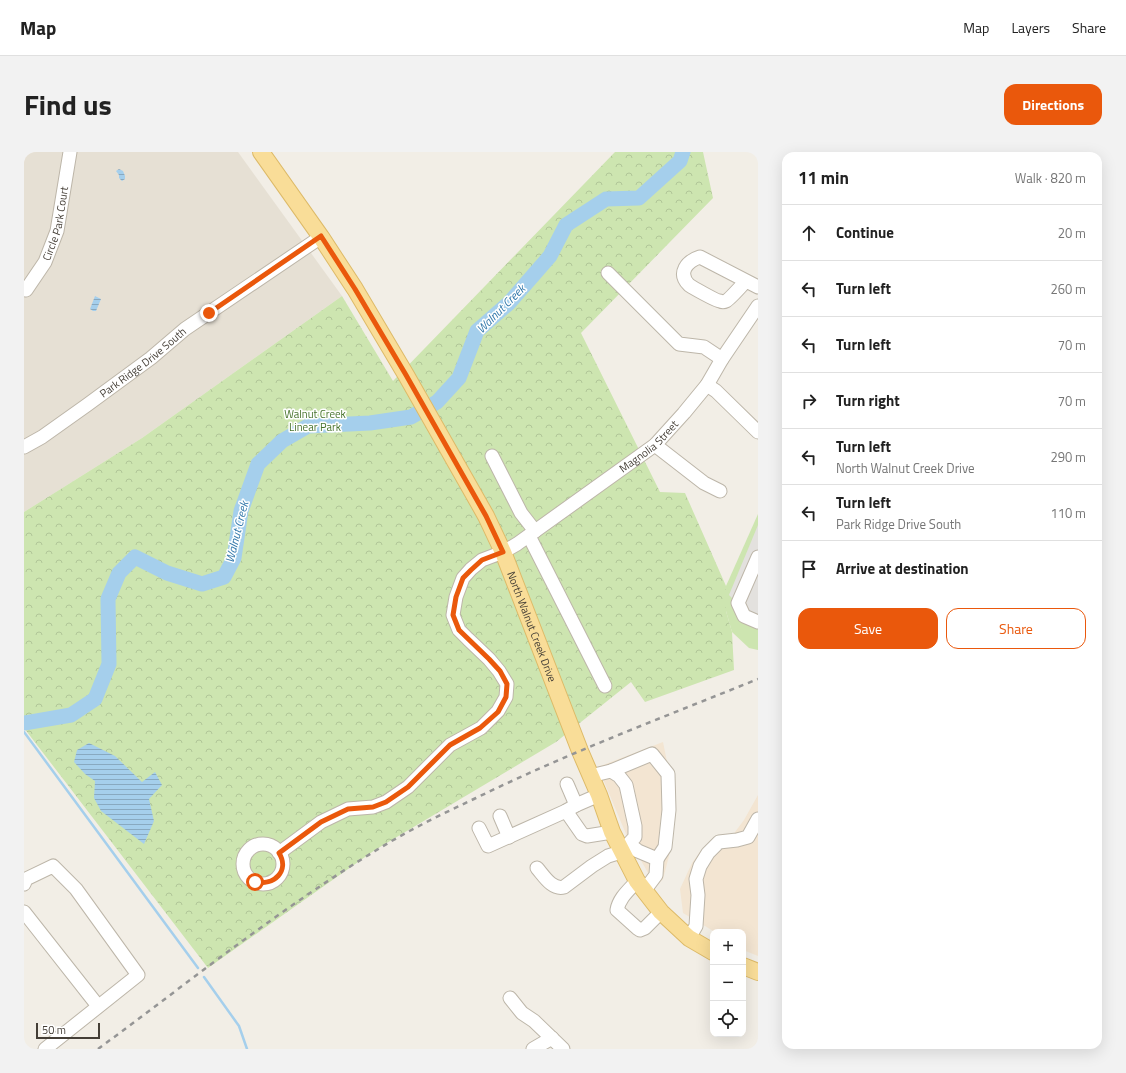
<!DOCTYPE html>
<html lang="en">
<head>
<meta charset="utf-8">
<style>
  :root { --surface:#fff; --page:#f2f2f2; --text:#222; --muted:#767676; --line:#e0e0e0; --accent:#ea580c }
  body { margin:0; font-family:"Titillium Web",sans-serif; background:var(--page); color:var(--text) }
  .controls { position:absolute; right:12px; bottom:12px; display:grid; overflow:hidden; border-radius:8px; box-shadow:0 4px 16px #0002 }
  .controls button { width:36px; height:36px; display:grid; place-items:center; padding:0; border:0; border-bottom:1px solid var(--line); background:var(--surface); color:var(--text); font:20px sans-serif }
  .scale { position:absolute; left:12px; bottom:10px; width:64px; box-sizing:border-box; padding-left:4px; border:2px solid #443e36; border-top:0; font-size:11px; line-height:14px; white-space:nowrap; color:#443e36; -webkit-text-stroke:3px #fff; paint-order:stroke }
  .stop { position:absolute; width:12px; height:12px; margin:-9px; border:3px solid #ea580c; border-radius:50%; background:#fff }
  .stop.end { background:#ea580c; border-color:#fff; box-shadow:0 1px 4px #0008 }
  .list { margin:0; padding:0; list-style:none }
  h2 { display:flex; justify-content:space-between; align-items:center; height:52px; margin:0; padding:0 16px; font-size:17px }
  h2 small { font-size:13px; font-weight:400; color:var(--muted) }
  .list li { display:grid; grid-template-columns:26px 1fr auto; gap:12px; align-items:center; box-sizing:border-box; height:56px; padding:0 16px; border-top:1px solid var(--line) }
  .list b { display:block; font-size:15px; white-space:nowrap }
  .list p { margin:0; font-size:13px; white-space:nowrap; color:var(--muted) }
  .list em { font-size:13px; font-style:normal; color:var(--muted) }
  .actions { display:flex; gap:8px; padding:12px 16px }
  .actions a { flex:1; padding:9px 0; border:1px solid var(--accent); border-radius:12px; text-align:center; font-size:14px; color:var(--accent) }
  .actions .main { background:var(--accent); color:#fff }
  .icon { flex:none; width:22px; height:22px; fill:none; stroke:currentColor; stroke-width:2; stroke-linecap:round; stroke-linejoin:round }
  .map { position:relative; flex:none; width:734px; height:897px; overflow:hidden; border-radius:12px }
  header { display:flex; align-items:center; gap:24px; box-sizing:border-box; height:56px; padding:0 20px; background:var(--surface); border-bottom:1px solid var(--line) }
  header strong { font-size:19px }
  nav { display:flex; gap:22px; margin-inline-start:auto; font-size:14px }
  .intro { display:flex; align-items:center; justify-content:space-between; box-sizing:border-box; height:96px; padding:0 24px }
  h1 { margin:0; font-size:28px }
  .button { padding:10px 18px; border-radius:12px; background:var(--accent); color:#fff; font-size:14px; font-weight:700 }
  main { display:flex; gap:24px; padding:0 24px }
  aside { flex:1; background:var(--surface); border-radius:12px; box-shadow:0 4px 16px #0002 }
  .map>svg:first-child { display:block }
  .residential { fill:#e6e0d4 }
  .commercial { fill:#f3e5d2 }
  .grass { fill:#cde5b0 }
  .park { fill:url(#park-crowns) }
  .parking { fill:#e3e1de }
  .water { fill:url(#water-rules) }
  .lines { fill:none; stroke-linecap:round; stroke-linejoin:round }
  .stream { stroke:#a5cfec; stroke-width:2.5 }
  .river { stroke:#a5cfec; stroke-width:15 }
  .minor-casing { stroke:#bdb6a9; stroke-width:15 }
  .major-casing { stroke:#ddba68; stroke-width:18 }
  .minor { stroke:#fff; stroke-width:13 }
  .major { stroke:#f9dd98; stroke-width:16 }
  .rail { stroke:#959595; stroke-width:2.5; stroke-dasharray:5 5; stroke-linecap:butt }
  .route { stroke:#ea580c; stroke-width:5 }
  .labels { text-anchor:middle; stroke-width:3; stroke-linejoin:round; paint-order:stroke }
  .street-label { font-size:11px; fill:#443e36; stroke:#fff }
  .park-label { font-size:11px; fill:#47732c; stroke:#fff }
  .water-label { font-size:12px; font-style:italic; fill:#3479ab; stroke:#fff }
</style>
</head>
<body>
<header>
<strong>Map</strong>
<nav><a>Map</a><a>Layers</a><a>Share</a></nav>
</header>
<div class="intro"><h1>Find us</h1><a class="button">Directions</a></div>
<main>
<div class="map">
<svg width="734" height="897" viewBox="0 0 734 897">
  <defs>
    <pattern id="park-crowns" width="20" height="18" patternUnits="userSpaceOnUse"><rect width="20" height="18" fill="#cde5b0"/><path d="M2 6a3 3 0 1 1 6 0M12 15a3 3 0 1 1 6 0" fill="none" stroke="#b1c698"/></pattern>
    <pattern id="water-rules" width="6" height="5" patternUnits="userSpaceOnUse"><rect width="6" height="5" fill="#a5cfec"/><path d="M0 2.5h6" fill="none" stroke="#88a9c0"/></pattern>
  </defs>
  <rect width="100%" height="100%" fill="#f2eee6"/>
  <!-- residential -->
  <path class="residential" d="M0,0H214L318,144L118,286L0,360Z"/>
  <!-- commercial -->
  <path class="commercial" d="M639,590L652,654L645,704L639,727L632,735L602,682L574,615Z
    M734,643V804L719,798V780H691L659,761L656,737L668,711L676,700L687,689L708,684L720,668Z"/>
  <!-- grass -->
  <path class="grass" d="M734,362V498L725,496L708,480L702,459V434Z"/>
  <!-- park -->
  <path class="park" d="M591,0H679L689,46L557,181L636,340L661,341L702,434V459L708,480L710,518L621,550L607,530L532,590L351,698L184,816L0,576V360L118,286L318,144L369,229Z"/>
  <!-- parking -->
  <path class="parking" d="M734,373V472L705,443Z"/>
  <!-- water -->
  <path class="water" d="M95,17L99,19L101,24V27L98,29L95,26V23L92,19Z
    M71,144L77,147L72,159H69L66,157Z
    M65,591L91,604L118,630L131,620L138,633L125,647L130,669L120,692L77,659L70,646L71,629L61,622L50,610L53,598Z"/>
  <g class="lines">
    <!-- stream -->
    <path class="stream" d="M0,580L174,816
      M180,825L215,874L223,897"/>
    <!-- river -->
    <path class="river" d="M0,571L47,563L71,547L85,512L84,447L95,421L111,405L143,421L178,432L200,425L210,406L217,359L234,312L258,289L284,274L346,271L387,265L413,250L435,226L453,179L485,151L526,104L542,73L582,47L615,46L656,9L659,0"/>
    <!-- minor casing -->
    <g class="minor-casing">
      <g id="minor">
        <path d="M584,121L655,192L680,195L698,207"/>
        <path d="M722,129C718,133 706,147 702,149C700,150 698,150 696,149C692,149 668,135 665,133C653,121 663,109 676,105L734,135"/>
        <path id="s1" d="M2,138L21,110L33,79L46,0"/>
        <path d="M683,233L692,239L734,280"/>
        <path d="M631,293L680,331L696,339"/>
        <path id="s2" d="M0,295L18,285L63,253L127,206L161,177L297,85"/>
        <path d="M468,304L497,361L511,379"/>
        <path d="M505,384L581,534"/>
        <path d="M734,405L714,451L720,464L734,470"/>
        <path d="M587,619L628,602L644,622L645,658L641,695L633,707"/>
        <path d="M543,632L552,653"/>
        <path d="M542,659L558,682L563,684L588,680"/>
        <path d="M476,664L485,685"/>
        <path d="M455,676L464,694L542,659L552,653L575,643"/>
        <path d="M605,692L614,699L633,707L632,723L620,739"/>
        <circle cx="239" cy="712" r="20"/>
        <path id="s3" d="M255,701L297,670L324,657L349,655L362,650L384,635L426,593L457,576L474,559L482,545L483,532L475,519L465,507L444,487L435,478L429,463L432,445L439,426L447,417L458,408L479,400L493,392L631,293L660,261L683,233L698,207L734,154"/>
        <path d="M513,716C520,724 528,738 540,735L568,714L584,704L597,700L611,685V674L602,633L595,624L587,619L566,624"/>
        <path d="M613,729C605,738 595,746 593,758L613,776L616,778L621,776L637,760"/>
        <path d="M0,732L2,727L29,714L52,737L114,823L21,897"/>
        <path d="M0,760L74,854"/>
        <path d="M665,786L672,774L674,743L672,727L676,714L684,701L695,690L713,688L724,685L734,667"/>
        <path d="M486,846L498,861L510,869L539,897"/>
        <path d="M509,897L528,886"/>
      </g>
    </g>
    <!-- major casing -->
    <g class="major-casing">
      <g id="major">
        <path id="s4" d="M237,0L297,85L331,137L382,223L462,364L479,400L556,599L575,643L588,680L613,729L637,760L665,786L689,800"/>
        <path d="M719,814L734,820"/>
      </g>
    </g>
    <!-- minor -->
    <use href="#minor" class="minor"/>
    <!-- major -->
    <use href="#major" class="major"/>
    <!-- rail -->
    <path class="rail" d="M74,897C165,830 254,758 351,699C383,679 418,662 452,646C544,601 640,565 734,527"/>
  </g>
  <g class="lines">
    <!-- route -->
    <path class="route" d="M185,161L297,84L331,137L382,223L462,364L479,400L458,408L447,418L439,426L432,445L429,463L435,478L465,507L476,519L483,532L482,545L474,560L456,576L426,593L384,635L362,650L349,655L324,657L297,670L255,701C266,719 250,734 231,730"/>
  </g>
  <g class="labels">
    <!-- street labels -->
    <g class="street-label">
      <text dy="4" stroke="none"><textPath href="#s1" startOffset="74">Circle Park Court</textPath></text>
      <text dy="4" stroke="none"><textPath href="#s2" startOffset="146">Park Ridge Drive South</textPath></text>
      <text dy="4" stroke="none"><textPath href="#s3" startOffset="652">Magnolia Street</textPath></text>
      <text dy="4" stroke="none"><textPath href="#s4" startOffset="548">North Walnut Creek Drive</textPath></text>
    </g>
    <!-- park labels -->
    <g class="park-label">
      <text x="291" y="266">Walnut Creek<tspan x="291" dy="13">Linear Park</tspan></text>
    </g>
    <!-- water labels -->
    <g class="water-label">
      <text transform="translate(477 157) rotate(-45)" y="4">Walnut Creek</text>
      <text transform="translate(213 380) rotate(-76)" y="4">Walnut Creek</text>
    </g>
  </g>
</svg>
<div class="controls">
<button>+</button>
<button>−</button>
<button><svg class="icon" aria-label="locate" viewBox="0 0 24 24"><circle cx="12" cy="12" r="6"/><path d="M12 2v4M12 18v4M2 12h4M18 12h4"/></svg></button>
</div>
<div class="scale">50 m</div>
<div class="stop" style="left:231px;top:730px"></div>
<div class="stop end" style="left:185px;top:161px"></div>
</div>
<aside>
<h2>11 min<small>Walk · 820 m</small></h2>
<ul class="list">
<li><svg class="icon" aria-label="ahead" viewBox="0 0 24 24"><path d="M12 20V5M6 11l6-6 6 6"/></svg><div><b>Continue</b></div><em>20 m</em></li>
<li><svg class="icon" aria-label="left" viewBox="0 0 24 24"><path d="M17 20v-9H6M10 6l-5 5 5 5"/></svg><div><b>Turn left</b></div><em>260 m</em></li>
<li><svg class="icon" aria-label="left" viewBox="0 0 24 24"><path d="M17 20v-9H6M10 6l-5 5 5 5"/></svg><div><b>Turn left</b></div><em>70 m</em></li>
<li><svg class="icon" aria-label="right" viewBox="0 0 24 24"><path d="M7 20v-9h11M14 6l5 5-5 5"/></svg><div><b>Turn right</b></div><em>70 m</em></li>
<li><svg class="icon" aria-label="left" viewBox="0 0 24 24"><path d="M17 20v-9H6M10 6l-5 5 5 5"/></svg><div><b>Turn left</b><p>North Walnut Creek Drive</p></div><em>290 m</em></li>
<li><svg class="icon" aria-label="left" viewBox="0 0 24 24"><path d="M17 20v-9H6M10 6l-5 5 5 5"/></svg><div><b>Turn left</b><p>Park Ridge Drive South</p></div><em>110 m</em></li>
<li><svg class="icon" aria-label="arrive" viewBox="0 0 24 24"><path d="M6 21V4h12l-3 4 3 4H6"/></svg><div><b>Arrive at destination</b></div></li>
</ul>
<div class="actions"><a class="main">Save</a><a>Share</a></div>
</aside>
</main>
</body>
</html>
